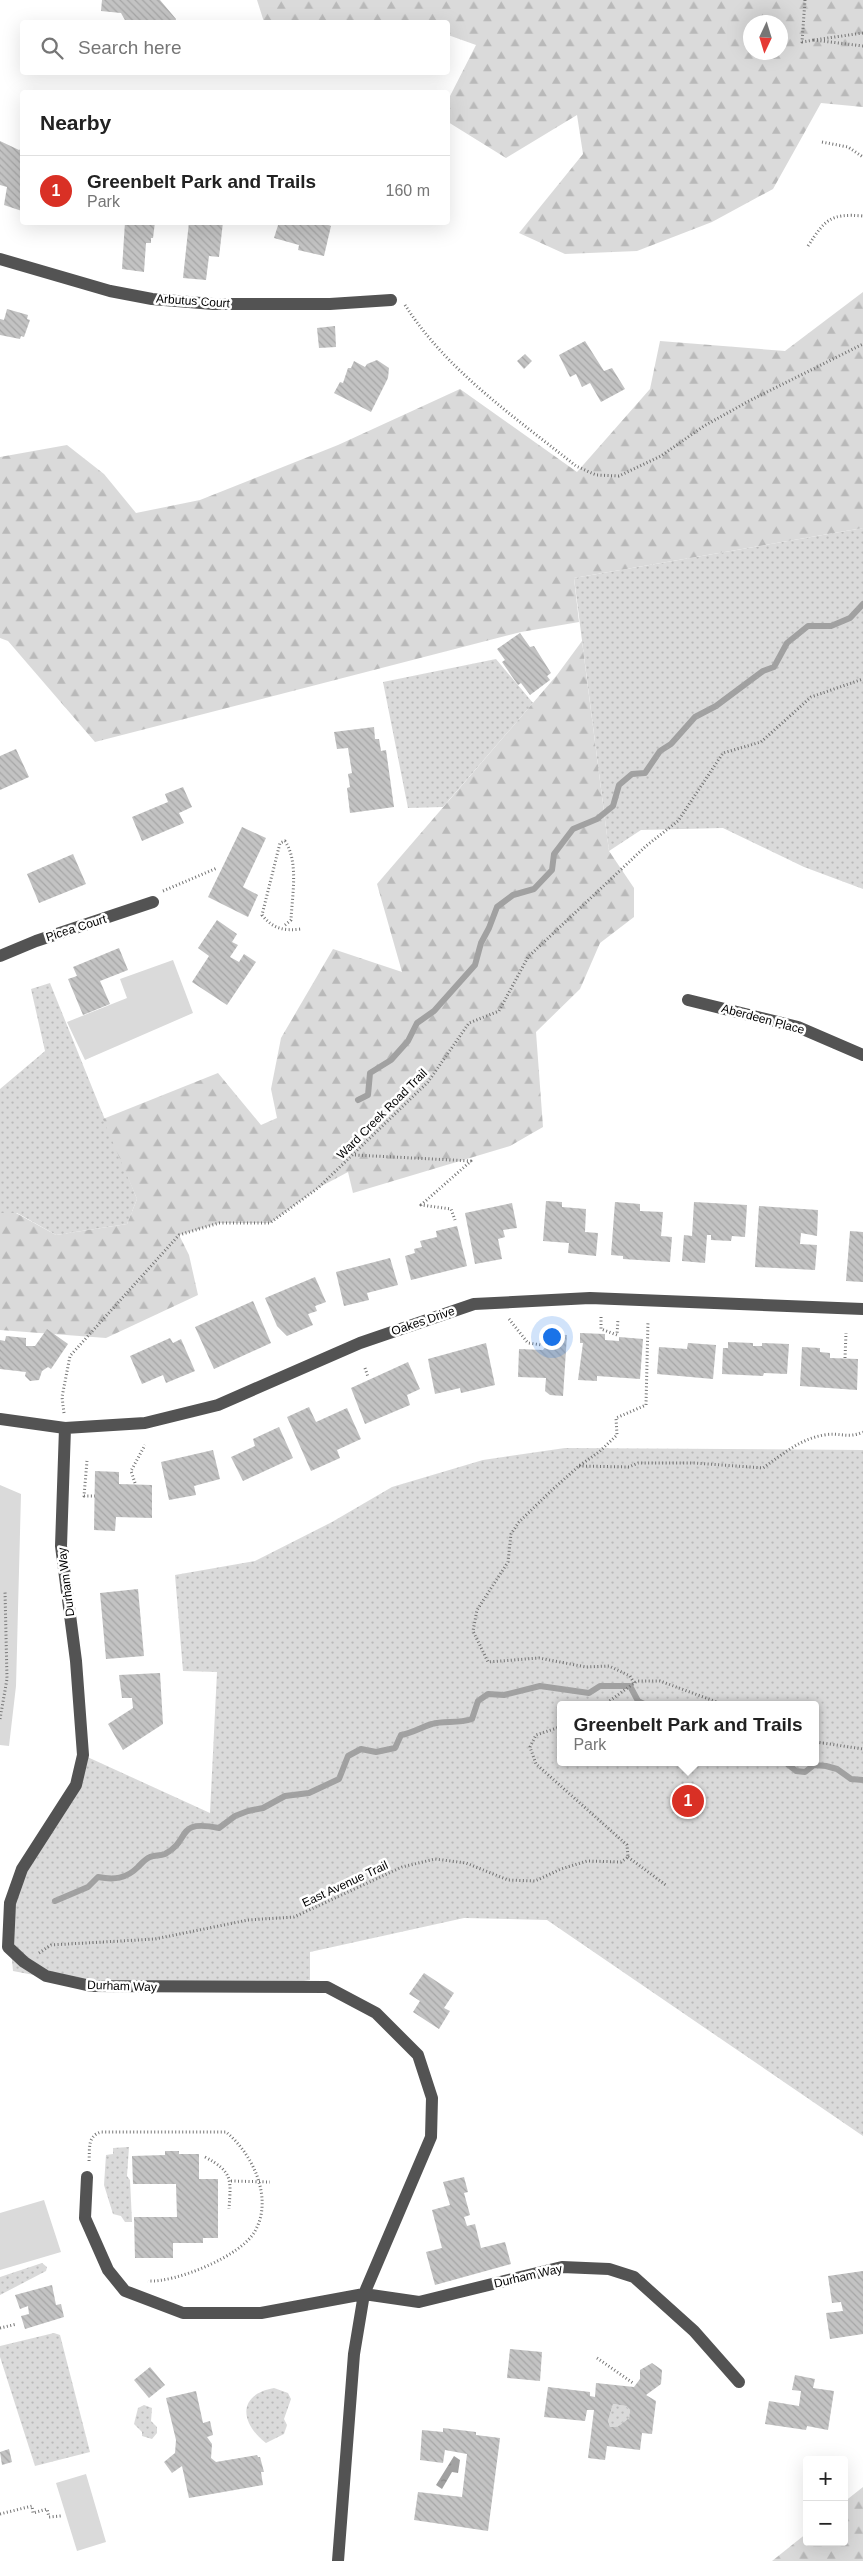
<!DOCTYPE html>
<html lang="en">
<head>
<meta charset="utf-8">
<style>
  :root { --surface:#fff; --page:#f6f6f6; --text:#222; --muted:#767676; --line:#e0e0e0; --accent:#d93025 }
  body { margin:0; font-family:Helvetica,sans-serif; background:var(--page); color:var(--text) }
  .controls { position:absolute; right:15px; bottom:15px; display:grid; overflow:hidden; border-radius:5px; box-shadow:0 5px 20px #0002 }
  .controls button { width:45px; height:45px; display:grid; place-items:center; padding:0; border:0; border-bottom:1px solid var(--line); background:var(--surface); color:var(--text); font:25px sans-serif }
  .compass { position:absolute; left:743px; top:15px; width:45px; height:45px; border-radius:50%; background:var(--surface); box-shadow:0 5px 20px #0002; rotate:184deg }
  .you { position:absolute; left:551px; top:1336px; width:18px; height:18px; margin:-12px; border:4px solid #fff; border-radius:50%; background:#1a73e8; box-shadow:0 0 0 8px #1a73e833 }
  .badge { display:grid; place-items:center; width:32px; height:32px; border-radius:50%; background:var(--accent); color:#fff; font-size:16px; font-weight:700 }
  .pin { position:absolute; translate:-50% -50%; border:2px solid #fff; box-shadow:0 1px 5px #0006 }
  .popup { position:absolute; left:557px; top:1701px; width:262px; height:65px; box-sizing:border-box; display:grid; place-content:center; border-radius:5px; background:var(--surface); filter:drop-shadow(0 1px 4px #0005); font-size:16px; white-space:nowrap; color:var(--muted) }
  .popup b { font-size:19px; color:var(--text) }
  .popup::after { content:''; position:absolute; left:50%; top:100%; margin-left:-10px; border:10px solid transparent; border-top-color:var(--surface) }
  .list { margin:0; padding:0; list-style:none }
  h2 { display:flex; justify-content:space-between; align-items:center; height:65px; margin:0; padding:0 20px; font-size:21px }
  h2 small { font-size:16px; font-weight:400; color:var(--muted) }
  .list li { display:grid; grid-template-columns:32px 1fr auto; gap:15px; align-items:center; box-sizing:border-box; height:70px; padding:0 20px; border-top:1px solid var(--line) }
  .list b { display:block; font-size:19px; white-space:nowrap }
  .list p { margin:0; font-size:16px; white-space:nowrap; color:var(--muted) }
  .list em { font-size:16px; font-style:normal; color:var(--muted) }
  .icon { flex:none; width:28px; height:28px; fill:none; stroke:currentColor; stroke-width:2; stroke-linecap:round; stroke-linejoin:round }
  .map { position:relative; flex:none; width:863px; height:2561px; overflow:hidden }
  .search { position:absolute; background:var(--surface); box-shadow:0 5px 20px #0002; left:20px; top:20px; width:430px; height:55px; display:flex; align-items:center; gap:12px; box-sizing:border-box; padding:0 18px; border-radius:5px; color:var(--muted); font-size:19px }
  .panel { position:absolute; background:var(--surface); box-shadow:0 5px 20px #0002; left:20px; top:90px; width:430px; height:135px; border-radius:5px }
  .map>svg:first-child { display:block }
  .grass { fill:url(#grass-dots); fill-rule:evenodd }
  .forest { fill:url(#forest-firs); fill-rule:evenodd }
  .garden { fill:#dadada }
  .water { fill:url(#water-ripples) }
  .lines { fill:none; stroke-linecap:round; stroke-linejoin:round }
  .stream { stroke:#a1a1a1; stroke-width:6 }
  .building { fill:url(#building-back-hatch); fill-rule:evenodd }
  .path { stroke:#757575; stroke-width:3; stroke-dasharray:1 2.5; stroke-linecap:butt }
  .minor { stroke:#535353; stroke-width:12 }
  .labels { text-anchor:middle; stroke-width:5; stroke-linejoin:round; paint-order:stroke }
  .street-label { font-size:12px; fill:#000; stroke:#fff }
</style>
</head>
<body>
<div class="map">
<svg width="863" height="2561" viewBox="0 0 863 2561">
  <defs>
    <pattern id="grass-dots" width="8" height="8" patternUnits="userSpaceOnUse" patternTransform="scale(1.25)"><rect width="8" height="8" fill="#dadada"/><path d="M2 2h.1M6 6h.1" fill="none" stroke="#b9b9b9" stroke-width="1.8" stroke-linecap="round"/></pattern>
    <pattern id="forest-firs" width="22" height="20" patternUnits="userSpaceOnUse" patternTransform="scale(1.25)"><rect width="22" height="20" fill="#dadada"/><path d="M5 1l3.5 6h-7zM16 11l3.5 6h-7z" fill="#b9b9b9"/></pattern>
    <pattern id="water-ripples" width="26" height="14" patternUnits="userSpaceOnUse" patternTransform="scale(1.25)"><rect width="26" height="14" fill="#a1a1a1"/><path d="M2 4q2-2 4 0t4 0M15 11q2-2 4 0t4 0" fill="none" stroke="#898989"/></pattern>
    <pattern id="building-back-hatch" width="6" height="6" patternUnits="userSpaceOnUse" patternTransform="scale(1.25)"><rect width="6" height="6" fill="#c3c3c3"/><path d="M-1 5l2 2M0 0l6 6M5-1l2 2" fill="none" stroke="#a6a6a6"/></pattern>
  </defs>
  <rect width="100%" height="100%" fill="#fff"/>
  <!-- grass -->
  <path class="grass" d="M863,528V889L804,867L723,828L641,830L609,851L574,578Z
    M496,659L533,703L443,807L408,808L383,682Z
    M50,983L137,1199L127,1224L56,1235L17,1213H0V1089L45,1051L31,989Z
    M565,1448L863,1450V2136L547,1920L464,1918L310,1952V1980L265,1987L91,1986L13,1971L9,1929L10,1903L55,1819L83,1755L210,1813L217,1672L183,1671L175,1575L255,1561L332,1522L392,1487L483,1460ZM560,1705H816V1762H560Z
    M129,2147L127,2176L130,2180L132,2222H125L121,2216L113,2214L104,2185L106,2155L113,2154V2148Z
    M42,2263L47,2267L46,2271L0,2295V2277Z
    M54,2333L60,2335L90,2452L35,2466L0,2357V2346Z
    M274,2388L288,2393L291,2399L284,2419L287,2425L284,2434L266,2443C241,2424 236,2395 274,2388Z
    M613,2404L626,2406L630,2410L629,2418L617,2427H610L608,2421Z
    M144,2405L152,2408L151,2421L157,2427V2433L152,2439L142,2436V2432L134,2424L138,2408Z"/>
  <!-- forest -->
  <path class="forest" d="M257,0H863V107L821,103L773,189L712,222L637,251L565,254L519,233L583,154L577,115L506,158L448,122V100L476,45L448,35V22H264ZM750,22H780V52H750Z
    M863,292V528L574,578L579,622L521,632L95,742L8,641L0,638V457L67,445L104,474L136,513L200,500L338,445L460,389L577,472L650,389L660,341L785,351Z
    M582,641L609,851L634,888V917L600,943L580,989L536,1032L543,1127L510,1146L353,1193L348,1172L318,1188L270,1223H219L179,1235L189,1255L198,1295L106,1338L0,1330V1213H16L56,1235L127,1224L137,1199L103,1119L218,1073L261,1125L277,1118L271,1089L281,1038L333,949L402,972L377,884L557,675Z
    M863,2487V2561H772L807,2533V2542H844V2502Z"/>
  <!-- garden -->
  <path class="garden" d="M173,960L193,1013L85,1060L67,1022L127,998L120,979Z
    M0,1485L21,1494L16,1686L9,1746L0,1745Z
    M44,2200L61,2252L0,2270V2213Z
    M86,2474L106,2542L77,2551L56,2483Z"/>
  <!-- water -->
  <path class="water" d="M454,2456L460,2460L458,2473L452,2472L442,2489L436,2485Z"/>
  <g class="lines">
    <!-- stream -->
    <path class="stream" d="M358,1100L368,1095L370,1073L391,1060L408,1041L417,1023L434,1011L475,965L481,943L489,928L497,907L513,895L534,889L552,870L554,854L573,829L597,819L613,806L619,785L632,774L645,773L660,751L671,744L695,717L716,706L763,671L774,667L787,643L808,626H831L850,618L863,604
      M763,1762H768
      M785,1762L796,1771L805,1772L814,1765L826,1766L837,1769L851,1779L863,1780
      M55,1901L88,1887L98,1877C114,1880 126,1879 138,1867C141,1864 145,1859 150,1857C154,1855 160,1856 165,1854C192,1840 174,1819 219,1828L235,1816L248,1811L263,1808L285,1796L309,1793L339,1779L348,1756L361,1749L376,1752L395,1748L401,1735C413,1733 421,1727 432,1724C444,1720 457,1724 472,1719L478,1701L488,1694L504,1695L540,1686L589,1693L600,1686H630L638,1701L646,1705"/>
  </g>
  <!-- building -->
  <path class="building" d="M102,0H160L176,19L175,22H126L121,13L101,11Z
    M0,141L19,150L22,148V211L4,205L7,187L0,185Z
    M125,222H155L153,238H151V243H146L144,272L122,269Z
    M189,222H223L219,257L209,256L206,280L183,278Z
    M279,222H320L331,226L324,256L298,250L299,245L274,238Z
    M7,309L28,315L27,319L30,320L24,337L21,336L20,339L0,335V319L4,320Z
    M335,326L336,347L319,348L317,328Z
    M585,341L604,371L612,368L625,389L601,402L590,383L582,387L576,374L570,377L559,355Z
    M525,354L532,361L524,369L517,361Z
    M377,360L389,368L388,378L371,412L334,393L340,382L343,383L348,368H351L354,361L365,367L367,364Z
    M520,633L530,647L534,646L551,673L547,676L550,680L530,695L521,683L518,685L502,662L505,660L497,649Z
    M374,727L375,739H379L381,751L386,750L394,807L350,813L347,788L350,787L348,774L352,773L348,748L337,749L334,732Z
    M16,749L29,777L0,790V756Z
    M183,787L192,807L179,813L184,823L142,841L132,817L168,802L165,794Z
    M242,827L266,838L243,887L258,895L248,917L208,897Z
    M73,854L86,884L39,903L27,874Z
    M217,920L237,934L232,942L238,945L230,957L239,962L244,954L256,962L227,1005L192,982L209,956L198,948Z
    M119,948L128,970L100,981L110,1004L83,1015L68,979L77,976L73,967Z
    M546,1201L562,1202V1207L586,1209L585,1232L598,1233L596,1256L568,1253L569,1243L543,1241Z
    M615,1202L640,1204V1211L663,1212L661,1236L672,1237L670,1262L623,1259V1256L611,1255Z
    M694,1202L747,1205L745,1237L732,1236L731,1241L711,1240V1235H707L705,1263L682,1261L684,1235L692,1236Z
    M512,1203L517,1228L503,1230L505,1237L498,1239L502,1259L475,1264L465,1213Z
    M759,1206L818,1210L817,1236L801,1233L800,1244L817,1245L815,1270L755,1267Z
    M457,1226L467,1266L411,1280L405,1256L415,1253L414,1249L422,1247L420,1241L437,1237L436,1231Z
    M850,1231L863,1232V1282L846,1281Z
    M390,1258L398,1285L367,1293L369,1300L344,1306L336,1272Z
    M315,1277L326,1302L315,1306L317,1311L308,1314L313,1325L287,1336L277,1326L265,1298Z
    M253,1301L271,1343L214,1369L195,1327Z
    M47,1329L68,1344L51,1369L48,1367L42,1371L39,1380L30,1381L25,1376L26,1372L0,1369V1340L5,1341L6,1336L26,1338V1346H35Z
    M580,1333L605,1334V1340L619,1341V1337L643,1339L640,1379L597,1376V1381L578,1380L583,1343H580Z
    M546,1334L567,1335L563,1396L550,1395L545,1391L546,1378L518,1377L519,1349L543,1350L546,1346Z
    M170,1338L173,1343L181,1339L195,1371L166,1383L163,1375L142,1384L130,1356Z
    M728,1342L753,1343V1346H762V1343L789,1344L787,1374L764,1373L763,1376L722,1374L723,1348H728Z
    M486,1343L495,1385L461,1393L460,1388L435,1394L428,1359Z
    M688,1343L716,1345L713,1379L657,1374L659,1347L687,1349Z
    M802,1347L820,1348V1352L830,1353V1358L858,1359L857,1390L800,1386Z
    M408,1362L420,1389L407,1395L410,1405L365,1424L351,1388Z
    M309,1407L316,1422L347,1408L361,1439L337,1450L340,1458L311,1471L287,1417Z
    M279,1427L293,1458L243,1481L231,1457L255,1446L253,1439Z
    M213,1450L220,1479L194,1486L196,1495L169,1500L161,1462Z
    M95,1471L119,1472V1484L152,1485V1518L116,1517L115,1531L94,1530Z
    M138,1589L144,1656L106,1659L100,1593Z
    M160,1673L163,1724L123,1750L108,1724L133,1708L132,1698H122L119,1675Z
    M424,1973L454,1993L444,2008L450,2011L439,2029L413,2012L420,2001L409,1994Z
    M165,2151H179V2154H199V2179H218V2238H203V2243H173V2258H135L134,2217H177L176,2184H133L132,2156L165,2155Z
    M464,2177L468,2192L464,2193L470,2215L464,2217L467,2226L475,2224L481,2248L505,2242L511,2264L435,2285L426,2252L442,2248L432,2210L450,2205L443,2182Z
    M863,2271V2334L830,2339L826,2313L843,2311L841,2302L832,2303L828,2276Z
    M52,2285L56,2305L61,2304L64,2317L25,2329L21,2316L29,2314L28,2306L20,2309L15,2295Z
    M510,2349L542,2352L540,2381L507,2378Z
    M652,2363L662,2370L661,2384L646,2395L656,2401L652,2434L642,2433L640,2450L607,2446L605,2460L588,2458L594,2410H587L585,2421L544,2417L548,2387L590,2392V2396L595,2397L596,2383L634,2387L640,2379V2370ZM613,2404L626,2406L630,2410L629,2418L617,2427H610L608,2421Z
    M150,2367L165,2385L149,2398L134,2380Z
    M795,2375L815,2379L813,2388L834,2391L828,2430L807,2426L806,2430L765,2424L769,2401L799,2406L801,2391L792,2390Z
    M196,2391L203,2423L210,2421L213,2435L207,2437L212,2444L211,2458L216,2462L257,2455L258,2457H260L264,2472H261L263,2485L189,2498L182,2466L172,2473L164,2462L175,2453L176,2440L166,2398Z
    M443,2428L476,2432V2435L500,2438L488,2531L414,2520L418,2492L462,2497L467,2454L445,2450L443,2463L420,2460L422,2430L443,2432Z
    M9,2449L12,2462L2,2465L0,2452Z"/>
  <g class="lines">
    <!-- path -->
    <path class="path" d="M805,0L802,42L814,40
      M863,33L814,40L863,46
      M822,142L848,147L863,157
      M808,246C825,220 830,213 863,216
      M405,305C447,371 516,418 576,466L596,475L619,476L661,456L704,426L749,401L863,344
      M163,891L217,868
      M285,925L291,920C292,896 299,862 285,841L280,843L262,915C273,929 284,931 301,929
      M355,1155L471,1161L421,1205L451,1209L455,1220
      M601,1317V1329L617,1335L618,1319
      M509,1319L528,1343L542,1345
      M845,1358L846,1333
      M365,1368L368,1377
      M64,1413L62,1397L70,1356L179,1235L219,1223H270L318,1188L428,1082L469,1023L499,1011L528,957L646,846L678,821L723,753L761,742L811,697L863,679
      M87,1461L84,1496H95
      M579,1466L629,1467L638,1463H694L763,1468C783,1454 800,1439 824,1435C839,1432 848,1439 863,1432
      M135,1483L131,1471L145,1445
      M634,1683L630,1676L609,1666L586,1667L539,1658L488,1662L473,1631L477,1610L508,1562L511,1534L519,1522L553,1489L579,1466L599,1452L617,1435L616,1418L646,1405L648,1321
      M604,1705L637,1681H660L725,1705
      M0,1719L7,1679L5,1591
      M816,1742L863,1749
      M628,1857L667,1886
      M39,1953L51,1945L155,1939L248,1920L294,1917L402,1867L435,1859L466,1863L508,1880L535,1881L561,1869L587,1861L621,1862L628,1857L627,1845L536,1764L530,1747L536,1735L560,1727
      M205,2157C233,2172 231,2179 229,2209
      M89,2161C90,2149 87,2136 101,2132H226C252,2153 274,2198 255,2231C242,2256 175,2283 148,2281
      M231,2181L270,2182
      M0,2328L17,2324
      M597,2358L633,2383
      M0,2514L32,2506L33,2513L47,2509L49,2517L61,2516"/>
    <!-- minor -->
    <path class="minor" d="M0,259L110,291L152,299L213,304H330L391,300
      M0,956L36,941L153,902
      M688,1000L798,1027L863,1055
      M0,1419L65,1428L145,1423L218,1405L360,1343L474,1304L590,1298L863,1309
      M65,1428L61,1546L76,1661L83,1755L76,1785L22,1869L10,1903L8,1947L24,1962L46,1976L91,1986L327,1987L376,2013L418,2055L432,2098L431,2137L364,2294L354,2354L338,2561
      M87,2177L85,2218L108,2270L125,2291L183,2313H261L364,2294L419,2302L562,2267L609,2269L634,2277L694,2331L739,2382"/>
  </g>
  <g class="labels">
    <!-- street labels -->
    <g class="street-label">
      <text transform="translate(193 301) rotate(4)" y="4">Arbutus Court</text>
      <text transform="translate(76 928) rotate(-18)" y="4">Picea Court</text>
      <text transform="translate(763 1019) rotate(15)" y="4">Aberdeen Place</text>
      <text transform="translate(382 1114) rotate(-45)" y="4">Ward Creek Road Trail</text>
      <text transform="translate(423 1321) rotate(-19)" y="4">Oakes Drive</text>
      <text transform="translate(66 1582) rotate(-97)" y="4">Durham Way</text>
      <text transform="translate(345 1884) rotate(-25)" y="4">East Avenue Trail</text>
      <text transform="translate(122 1986) rotate(2)" y="4">Durham Way</text>
      <text transform="translate(528 2276) rotate(-13)" y="4">Durham Way</text>
    </g>
  </g>
</svg>
<div class="controls">
<button>+</button>
<button>−</button>
</div>
<svg class="compass" viewBox="-18 -18 36 36"><path d="M0-13l5 13h-10z" fill="#e53935"/><path d="M0 13l5-13h-10z" fill="#767676"/></svg>
<div class="you"></div>
<div class="pin badge" style="left:688px;top:1801px">1</div>
<div class="popup"><b>Greenbelt Park and Trails</b>Park</div>
<div class="search"><svg class="icon" aria-label="search" viewBox="0 0 24 24"><circle cx="10" cy="10" r="6"/><path d="M15 15l6 6"/></svg>Search here</div>
<section class="panel">
<h2>Nearby<small></small></h2>
<ul class="list">
<li><span class="badge">1</span><div><b>Greenbelt Park and Trails</b><p>Park</p></div><em>160 m</em></li>
</ul>
</section>
</div>
</body>
</html>
